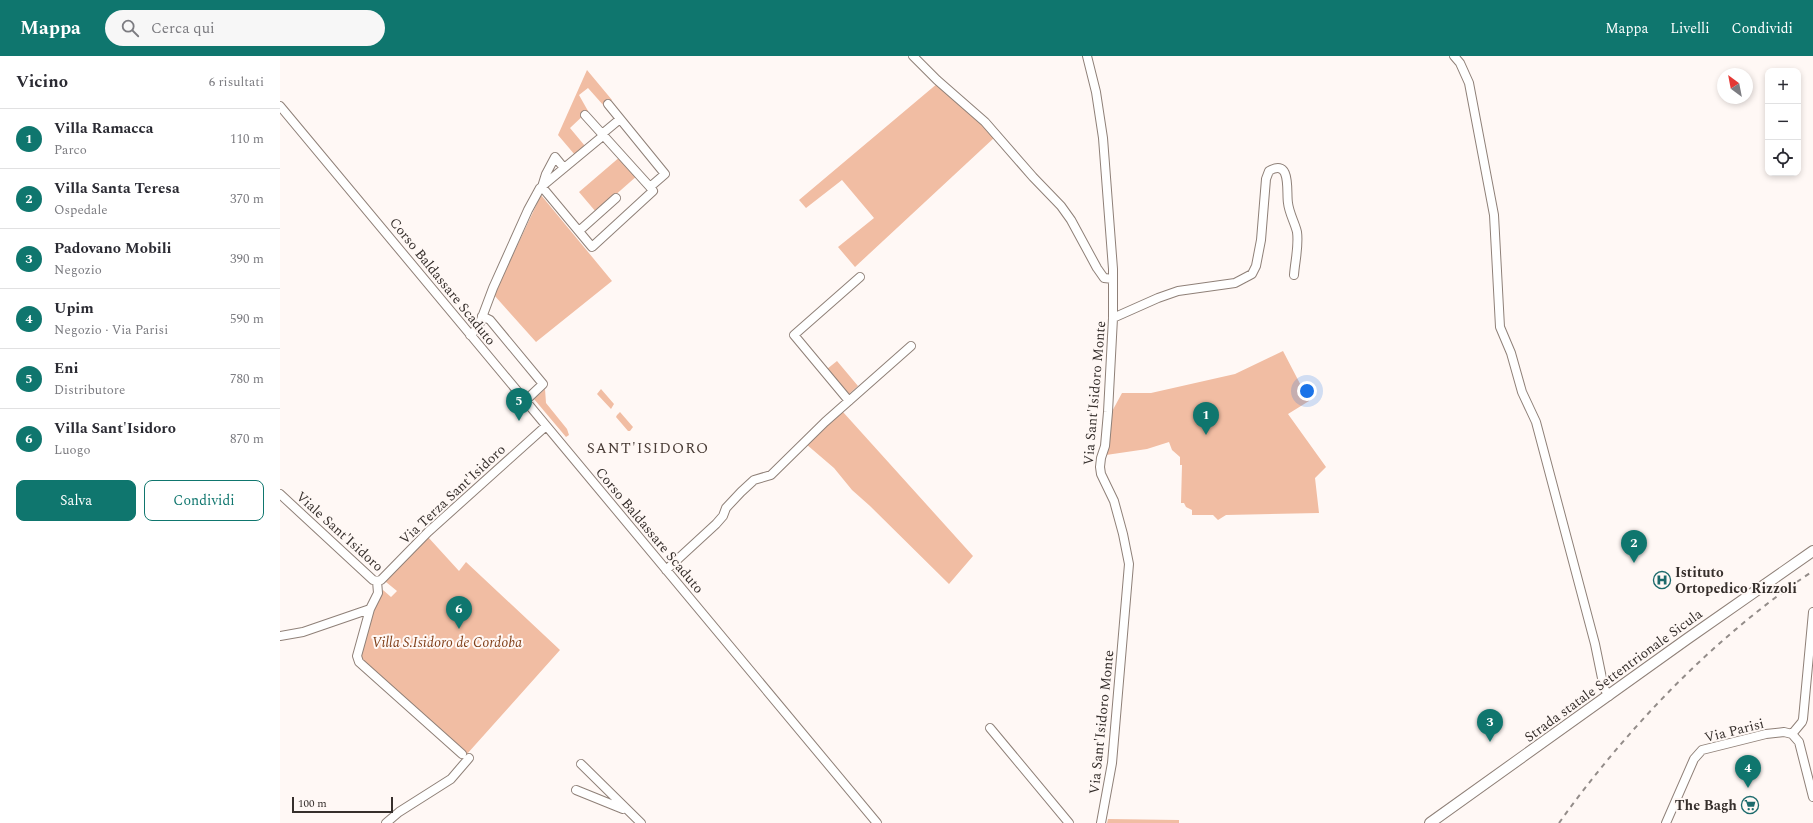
<!DOCTYPE html>
<html lang="it">
<head>
<meta charset="utf-8">
<style>
  :root { --surface:#fff; --page:#f7f7f7; --text:#2b2b33; --muted:#7c7c81; --line:#e1e1e2; --accent:#0f766e }
  body { margin:0; font-family:Spectral,serif; background:var(--page); color:var(--text) }
  .controls { position:absolute; right:12px; top:12px; display:grid; overflow:hidden; border-radius:8px; box-shadow:0 2px 6px #0003 }
  .controls button { width:36px; height:36px; display:grid; place-items:center; padding:0; border:0; border-bottom:1px solid var(--line); background:var(--surface); color:var(--text); font:20px sans-serif }
  .compass { position:absolute; left:1437px; top:12px; width:36px; height:36px; border-radius:50%; background:var(--surface); box-shadow:0 2px 6px #0003; rotate:328deg }
  .scale { position:absolute; left:12px; bottom:10px; width:101px; box-sizing:border-box; padding-left:4px; border:2px solid #362f2c; border-top:0; font-size:11px; line-height:14px; white-space:nowrap; color:#362f2c; -webkit-text-stroke:3px #fff8f5; paint-order:stroke }
  .you { position:absolute; left:1027px; top:335px; width:14px; height:14px; margin:-10px; border:3px solid #fff; border-radius:50%; background:#1a73e8; box-shadow:0 0 0 6px #1a73e833 }
  .badge { display:grid; place-items:center; width:26px; height:26px; border-radius:50%; background:var(--accent); color:#fff; font-size:13px; font-weight:700 }
  .pin { position:absolute; translate:-50% -33px; filter:drop-shadow(0 1px 2px #0008) }
  .pin::after { content:''; position:absolute; top:21px; width:14px; height:12px; background:inherit; clip-path:polygon(0 0,100% 0,50% 100%) }
  .list { margin:0; padding:0; list-style:none }
  h2 { display:flex; justify-content:space-between; align-items:center; height:52px; margin:0; padding:0 16px; font-size:17px }
  h2 small { font-size:13px; font-weight:400; color:var(--muted) }
  .list li { display:grid; grid-template-columns:26px 1fr auto; gap:12px; align-items:center; box-sizing:border-box; height:60px; padding:0 16px; border-top:1px solid var(--line) }
  .list b { display:block; font-size:15px; white-space:nowrap }
  .list p { margin:0; font-size:13px; white-space:nowrap; color:var(--muted) }
  .list em { font-size:13px; font-style:normal; color:var(--muted) }
  .actions { display:flex; gap:8px; padding:12px 16px }
  .actions a { flex:1; padding:9px 0; border:1px solid var(--accent); border-radius:8px; text-align:center; font-size:14px; color:var(--accent) }
  .actions .main { background:var(--accent); color:#fff }
  .icon { flex:none; width:22px; height:22px; fill:none; stroke:currentColor; stroke-width:2; stroke-linecap:round; stroke-linejoin:round }
  .map { position:relative; flex:none; width:1533px; height:767px; overflow:hidden }
  header { display:flex; align-items:center; gap:24px; box-sizing:border-box; height:56px; padding:0 20px; background:var(--accent); color:#fff }
  header strong { font-size:19px }
  nav { display:flex; gap:22px; margin-inline-start:auto; font-size:14px }
  .search { width:280px; height:36px; background:var(--page); display:flex; align-items:center; gap:10px; box-sizing:border-box; padding:0 14px; border-radius:22px; color:var(--muted); font-size:15px }
  main { display:flex }
  aside { flex:1; background:var(--surface) }
  .map>svg:first-child { display:block }
  .green { fill:#f1bda3 }
  .lines { fill:none; stroke-linecap:round; stroke-linejoin:round }
  .minor-casing { stroke:#8f8078; stroke-width:10 }
  .major-casing { stroke:#8f8078; stroke-width:12 }
  .minor { stroke:#fff; stroke-width:8 }
  .major { stroke:#fff; stroke-width:10 }
  .rail { stroke:#938c89; stroke-width:2; stroke-dasharray:5 5; stroke-linecap:butt }
  .labels { text-anchor:middle; stroke-width:4; stroke-linejoin:round; paint-order:stroke }
  .street-label { font-size:14px; fill:#362f2c; stroke:#fff8f5 }
  .poi-label { font-size:14px; font-weight:bold; fill:#362f2c; stroke:#fff8f5; text-anchor:start }
  .park-label { font-size:14px; font-style:italic; fill:#81401a; stroke:#fff8f5 }
  .neighbourhood-label { font-size:15px; letter-spacing:1px; fill:#493c36; stroke:#fff8f5 }
</style>
</head>
<body>
<header>
<strong>Mappa</strong>
<div class="search"><svg class="icon" aria-label="search" viewBox="0 0 24 24"><circle cx="10" cy="10" r="6"/><path d="M15 15l6 6"/></svg>Cerca qui</div>
<nav><a>Mappa</a><a>Livelli</a><a>Condividi</a></nav>
</header>
<main>
<aside>
<h2>Vicino<small>6 risultati</small></h2>
<ul class="list">
<li><span class="badge">1</span><div><b>Villa Ramacca</b><p>Parco</p></div><em>110 m</em></li>
<li><span class="badge">2</span><div><b>Villa Santa Teresa</b><p>Ospedale</p></div><em>370 m</em></li>
<li><span class="badge">3</span><div><b>Padovano Mobili</b><p>Negozio</p></div><em>390 m</em></li>
<li><span class="badge">4</span><div><b>Upim</b><p>Negozio · Via Parisi</p></div><em>590 m</em></li>
<li><span class="badge">5</span><div><b>Eni</b><p>Distributore</p></div><em>780 m</em></li>
<li><span class="badge">6</span><div><b>Villa Sant'Isidoro</b><p>Luogo</p></div><em>870 m</em></li>
</ul>
<div class="actions"><a class="main">Salva</a><a>Condividi</a></div>
</aside>
<div class="map">
<svg width="1533" height="767" viewBox="0 0 1533 767">
  <rect width="100%" height="100%" fill="#fff8f5"/>
  <!-- green -->
  <path class="green" d="M307,14L332,44L324,50L308,32L299,39L308,55L290,72L305,90L295,99L278,79Z
    M658,27L692,55L715,81L575,211L558,191L594,162L562,124L526,152L519,144Z
    M341,100L358,119L316,156L299,136Z
    M261,139L332,225L256,286L214,239Z
    M1003,295L1029,345L1008,358L1046,411L1035,422L1039,457L946,459L938,464L933,459H912V454L906,451L904,447H901L902,409H900V401L892,394L889,386L867,393L826,399L829,361L842,337H871L955,318Z
    M557,305L578,330L569,338L547,313Z
    M265,333L266,347L287,373L289,379L286,381L254,343Z
    M321,333L334,348L331,353L317,338Z
    M340,356L353,371L350,375H348L336,361L337,359Z
    M563,356L693,500L669,528L590,450L572,434L554,412L526,388Z
    M148,481L179,515L186,506L280,594L187,698L82,606L81,599L95,550L103,534L111,541L117,535L106,526V524Z
    M828,763L899,764V767H827Z"/>
  <g class="lines">
    <!-- minor casing -->
    <g class="minor-casing">
      <path id="minor" d="M633,0L657,24L705,66L753,121L781,150L791,164L817,212L824,222L833,223
        M807,0L816,36L823,82L833,213V262L828,356L825,390L821,402L820,411L821,418L834,445L843,478L849,508L832,707L821,767
        M1174,0L1180,7L1189,27L1214,159L1220,271L1231,297L1242,336L1256,366L1315,588L1324,632L1329,640
        M0,50L597,767
        M305,59L370,131
        M322,78L340,63
        M284,112L275,101L266,118L262,131L312,191L373,135L370,131L385,118L328,48
        M299,175L336,142
        M202,260L210,264L263,328L245,345
        M833,262L878,242L898,235L955,227L972,218L976,210L981,184L986,123L989,115C1012,102 1006,136 1008,147C1009,157 1015,167 1017,176C1019,190 1015,205 1014,219
        M190,279L198,272L213,232L248,154L260,132L324,79
        M569,345L514,279L580,221
        M0,438L93,524L97,525
        M386,514L436,468L443,460L446,452L461,436L474,424L491,419L545,366L631,290
        M97,525L101,524L148,476L266,370
        M97,525L98,537L90,553L77,600L79,606L182,698
        M0,580L23,576L90,553
        M710,672L789,767
        M1512,678L1522,666L1523,663L1533,556
        M301,708L361,767
        M296,734L343,753
        M106,767L119,756L171,723L189,702
        M1386,767L1414,703L1422,694L1486,678L1504,676L1512,678L1519,686L1533,741"/>
    </g>
    <!-- major casing -->
    <g class="major-casing">
      <path id="major" d="M1150,767L1407,583L1533,495"/>
    </g>
    <!-- minor -->
    <use href="#minor" class="minor"/>
    <!-- major -->
    <use href="#major" class="major"/>
    <!-- rail -->
    <path class="rail" d="M1279,767C1347,672 1435,580 1533,515"/>
  </g>
  <!-- icons -->
  <defs>
    <g id="hospital-ring" transform="scale(0.9)"><circle r="9.5" fill="#fff8f5" stroke="#1c6a6c" stroke-width="1.5"/><path d="M-5-5h3v3.5h4V-5h3V5h-3V1.5h-4V5h-3Z" fill="#1c6a6c"/></g>
    <g id="supermarket-ring" transform="scale(0.9)"><circle r="9.5" fill="#fff8f5" stroke="#1c6a6c" stroke-width="1.5"/><path d="M-6-5.5h2.5l.6 2H6L4.5 2H-2.5L-4.4-4H-6ZM-1.5 3.2a1.3 1.3 0 1 0 .1 0ZM3 3.2a1.3 1.3 0 1 0 .1 0Z" fill="#1c6a6c"/></g>
  </defs>
  <g fill-rule="evenodd">
    <use href="#hospital-ring" x="1382" y="524"/>
    <use href="#supermarket-ring" x="1470" y="749"/>
  </g>
  <g class="labels">
    <!-- street labels -->
    <g class="street-label">
      <text transform="translate(163 225) rotate(51)" y="5">Corso Baldassare Scaduto</text>
      <text transform="translate(814 337) rotate(-85)" y="5">Via Sant'Isidoro Monte</text>
      <text transform="translate(172 438) rotate(-43)" y="5">Via Terza Sant'Isidoro</text>
      <text transform="translate(370 474) rotate(50)" y="5">Corso Baldassare Scaduto</text>
      <text transform="translate(60 475) rotate(42)" y="5">Viale Sant'Isidoro</text>
      <text transform="translate(1333 619) rotate(-36)" y="5">Strada statale Settentrionale Sicula</text>
      <text transform="translate(821 666) rotate(-84)" y="5">Via Sant'Isidoro Monte</text>
      <text transform="translate(1454 674) rotate(-14)" y="5">Via Parisi</text>
    </g>
    <!-- poi labels -->
    <g class="poi-label">
      <text x="1395" y="521">Istituto<tspan x="1395" dy="16">Ortopedico Rizzoli</tspan></text>
      <text x="1457" y="754" text-anchor="end">The Bagh</text>
    </g>
    <!-- park labels -->
    <g class="park-label">
      <text x="167" y="591">Villa S.Isidoro de Cordoba</text>
    </g>
    <!-- neighbourhood labels -->
    <g class="neighbourhood-label">
      <text x="368" y="397">SANT'ISIDORO</text>
    </g>
  </g>
</svg>
<div class="controls">
<button>+</button>
<button>−</button>
<button><svg class="icon" aria-label="locate" viewBox="0 0 24 24"><circle cx="12" cy="12" r="6"/><path d="M12 2v4M12 18v4M2 12h4M18 12h4"/></svg></button>
</div>
<svg class="compass" viewBox="-18 -18 36 36"><path d="M0-13l5 13h-10z" fill="#e53935"/><path d="M0 13l5-13h-10z" fill="#7c7c81"/></svg>
<div class="scale">100 m</div>
<div class="you"></div>
<div class="pin badge" style="left:926px;top:379px">1</div>
<div class="pin badge" style="left:1354px;top:507px">2</div>
<div class="pin badge" style="left:1210px;top:686px">3</div>
<div class="pin badge" style="left:1468px;top:732px">4</div>
<div class="pin badge" style="left:239px;top:365px">5</div>
<div class="pin badge" style="left:179px;top:573px">6</div>
</div>
</main>
</body>
</html>
